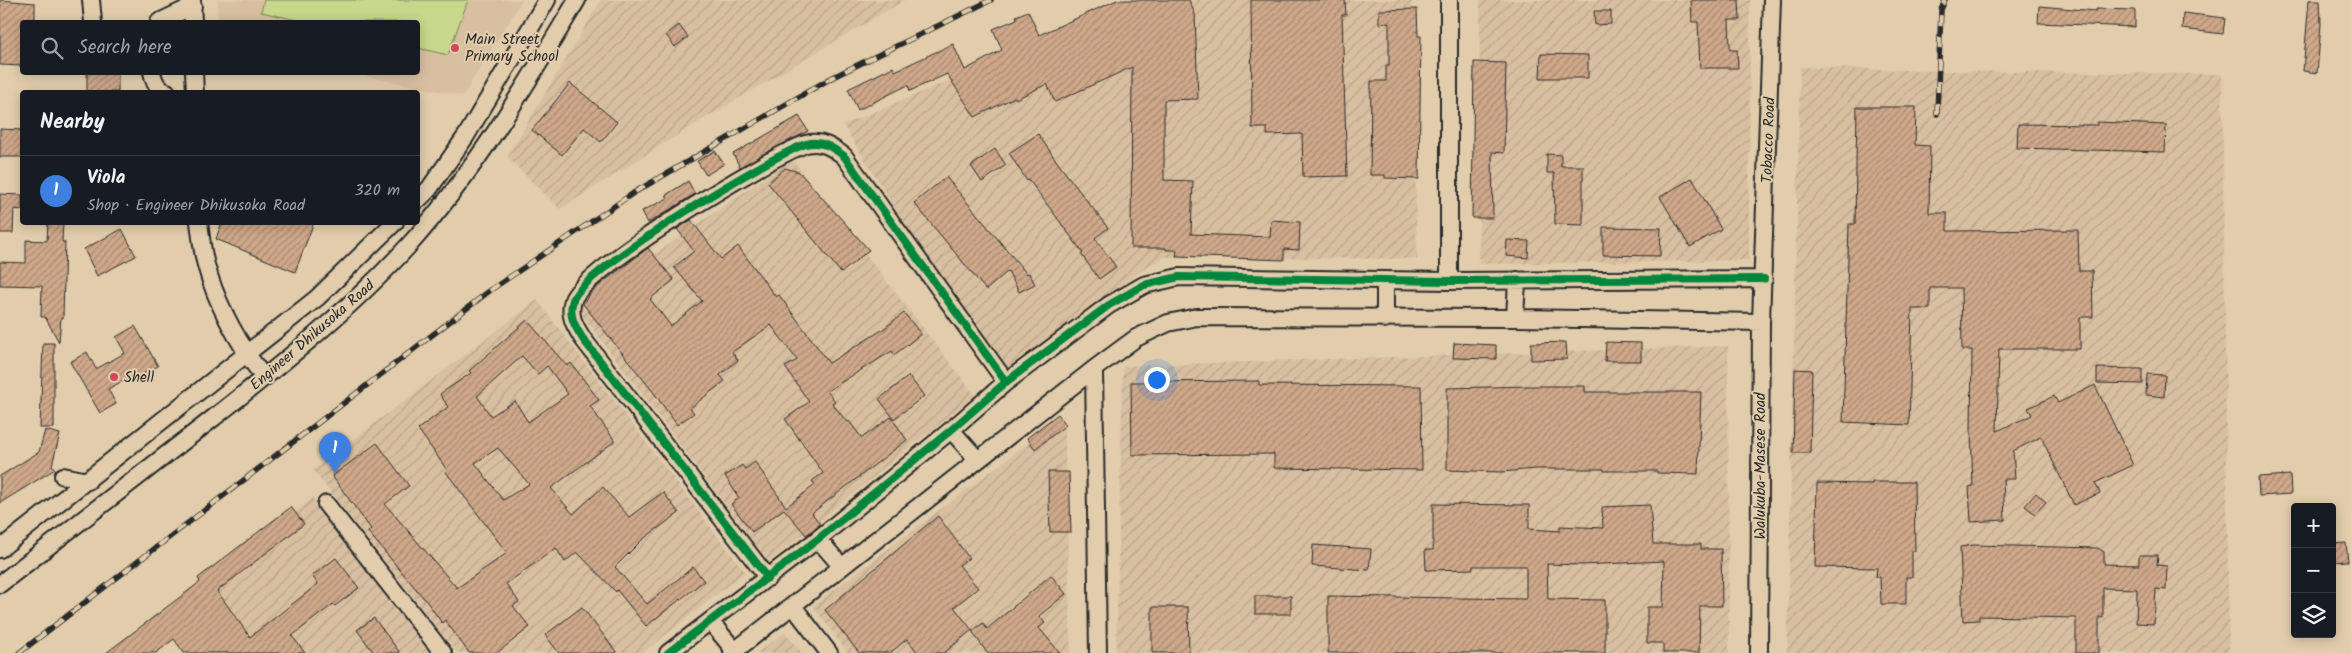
<!DOCTYPE html>
<html lang="en">
<head>
<meta charset="utf-8">
<style>
  :root { --surface:#171b24; --page:#20242c; --text:#f1f3f6; --muted:#9ea1a6; --line:#363941; --accent:#7c3aed }
  body { margin:0; font-family:Kalam,sans-serif; background:var(--page); color:var(--text) }
  .controls { position:absolute; right:15px; bottom:15px; display:grid; overflow:hidden; border-radius:5px; box-shadow:0 2px 12px #0003 }
  .controls button { width:45px; height:45px; display:grid; place-items:center; padding:0; border:0; border-bottom:1px solid var(--line); background:var(--surface); color:var(--text); font:25px sans-serif }
  .you { position:absolute; left:1156px; top:379px; width:18px; height:18px; margin:-12px; border:4px solid #fff; border-radius:50%; background:#1a73e8; box-shadow:0 0 0 8px #1a73e833 }
  .badge { display:grid; place-items:center; width:32px; height:32px; border-radius:50%; background:var(--accent); color:#fff; font-size:16px; font-weight:700 }
  .pin { position:absolute; translate:-50% -41px; filter:drop-shadow(0 1px 2px #0008) }
  .pin::after { content:''; position:absolute; top:26px; width:18px; height:15px; background:inherit; clip-path:polygon(0 0,100% 0,50% 100%) }
  .list { margin:0; padding:0; list-style:none }
  h2 { display:flex; justify-content:space-between; align-items:center; height:65px; margin:0; padding:0 20px; font-size:21px }
  h2 small { font-size:16px; font-weight:400; color:var(--muted) }
  .list li { display:grid; grid-template-columns:32px 1fr auto; gap:15px; align-items:center; box-sizing:border-box; height:70px; padding:0 20px; border-top:1px solid var(--line) }
  .list b { display:block; font-size:19px; white-space:nowrap }
  .list p { margin:0; font-size:16px; white-space:nowrap; color:var(--muted) }
  .list em { font-size:16px; font-style:normal; color:var(--muted) }
  .icon { flex:none; width:28px; height:28px; fill:none; stroke:currentColor; stroke-width:2; stroke-linecap:round; stroke-linejoin:round }
  .map { position:relative; flex:none; width:2351px; height:653px; overflow:hidden }
  .search { position:absolute; background:var(--surface); box-shadow:0 2px 12px #0003; left:20px; top:20px; width:400px; height:55px; display:flex; align-items:center; gap:12px; box-sizing:border-box; padding:0 18px; border-radius:5px; color:var(--muted); font-size:19px }
  .panel { position:absolute; background:var(--surface); box-shadow:0 2px 12px #0003; left:20px; top:90px; width:400px; height:135px; border-radius:5px }
  .map>svg:first-child { display:block }
  .built { fill:#d8bfa0 }
  .industrial { fill:url(#industrial-furrows) }
  .green { fill:#c7d78b; stroke:#79815b }
  .building { fill:url(#building-hatch); stroke:#2b2b2b; fill-rule:evenodd }
  .lines { fill:none; stroke-linecap:round; stroke-linejoin:round }
  .minor-casing { stroke:#2b2b2b; stroke-width:20 }
  .minor { stroke:#e1cdac; stroke-width:16 }
  .rail-casing { stroke:#2b2b2b; stroke-width:5.5 }
  .rail { stroke:#e1cdac; stroke-width:4; stroke-dasharray:11; stroke-linecap:butt }
  .cycleway-casing { stroke:#e1cdac; stroke-width:11 }
  .cycleway { stroke:#00873e; stroke-width:8 }
  .poi-dot { fill:#d1495b; stroke:#e1cdac; stroke-width:2 }
  .labels { text-anchor:middle; stroke-width:4; stroke-linejoin:round; paint-order:stroke }
  .poi-label { font-size:15px; fill:#2b2b2b; stroke:#e1cdac; text-anchor:start }
  .street-label { font-size:15px; fill:#2b2b2b; stroke:#e1cdac }
</style>
</head>
<body>
<div class="map">
<svg width="2351" height="653" viewBox="0 0 2351 653">
  <defs>
    <pattern id="industrial-furrows" width="10" height="10" patternUnits="userSpaceOnUse" patternTransform="scale(1.25)"><rect width="10" height="10" fill="#d8bfa0"/><path d="M-1 1l2-2M0 10L10 0M9 11l2-2" fill="none" stroke="#baa48a"/></pattern>
    <pattern id="building-hatch" width="6" height="6" patternUnits="userSpaceOnUse" patternTransform="scale(1.25)"><rect width="6" height="6" fill="#cfa88a"/><path d="M-1 1l2-2M0 6l6-6M5 7l2-2" fill="none" stroke="#a88971"/></pattern>
  </defs>
  <rect width="100%" height="100%" fill="#e1cdac"/>
  <filter id="ink" filterUnits="userSpaceOnUse"><feTurbulence type="fractalNoise" baseFrequency=".02" numOctaves="2"/><feDisplacementMap in="SourceGraphic" scale="10" xChannelSelector="R" yChannelSelector="G"/><feConvolveMatrix kernelMatrix="1 2 1 2 8 2 1 2 1" color-interpolation-filters="sRGB"/></filter>
  <g filter="url(#ink)">
    <!-- built -->
    <path class="built" d="M218,0H522L463,96L349,73L418,72V22H217Z"/>
    <!-- industrial -->
    <path class="industrial" d="M601,0H905L692,126L560,209L507,157Z
      M1123,0H1412L1417,259L1165,257L1148,266L999,373L843,125L953,79Z
      M1480,0H1750L1749,260L1479,264Z
      M1800,67L1939,71L2222,74L2229,653H1787Z
      M792,159L975,395L769,562L577,308Z
      M537,300L745,572L643,653H457L313,470Z
      M1728,346L1729,653H1116L1123,366Z
      M1064,416L1071,653H848L813,606Z
      M313,498L432,653H245L196,588Z
      M785,632L802,653H757Z"/>
    <!-- green -->
    <path class="green" d="M264,0H468L448,55L418,48V22H306L261,12Z"/>
    <!-- building -->
    <path class="building" d="M0,0L35,3V19H22V66L0,65Z
      M1117,0H1189L1195,14L1198,99L1164,100V180L1193,181L1191,234L1270,237L1271,220L1300,222L1299,250L1284,249V260L1176,256L1177,250H1166V248H1131L1132,67L1055,102L1047,84L1016,99L1015,97L975,117L947,74L910,91L908,85L858,110L848,89L893,67L895,71L953,44L965,70L1002,50L993,29L1017,19L1016,16L1028,11L1039,35Z
      M1251,0H1345L1346,15H1342L1347,176L1303,177L1302,134L1267,135V128H1252Z
      M1691,0H1739L1740,20H1729L1730,50H1737L1738,68H1700L1698,22H1692Z
      M2309,0H2320L2321,24L2317,73L2303,71Z
      M2039,6L2096,11V9L2135,10V27L2038,23Z
      M1417,9L1418,36H1421L1419,179L1385,178V175H1370L1371,81H1386V65H1389V23L1379,24V10Z
      M1594,11H1611V24L1595,25Z
      M2183,13L2225,18L2223,34L2182,29Z
      M679,25L688,37L675,47L666,35Z
      M1541,54L1588,55V78H1540Z
      M1474,62L1506,63L1504,153L1492,152L1493,218H1472Z
      M87,72H118V92H87Z
      M570,83L617,122L601,142L584,128L562,155L532,130Z
      M1857,107H1916L1915,145L1930,146L1929,213H1947V231L2078,230L2079,271H2092L2093,317H2080V349H1999L1997,431L2032,415L2028,408L2054,396L2058,403L2095,385L2133,465L2095,483L2100,493L2074,505L2041,437L2013,451L2015,479H2003L2005,520L1971,522L1969,487L1973,486L1971,432L1972,350H1962L1961,288H1930V309H1912L1909,425L1843,422L1849,224H1855Z
      M799,116L808,131L740,167L733,154Z
      M2097,122L2166,125L2165,152L2017,148L2018,124L2097,125Z
      M0,129L22,130V157H0Z
      M1038,134L1060,166L1108,228L1095,238L1116,267L1099,279L1081,254L1083,253L1029,180L1027,181L1009,153Z
      M995,149L1006,165L982,182L971,166Z
      M715,151L724,164L706,175L697,161Z
      M1547,154L1561,155V166H1583V225L1555,224L1554,173H1547Z
      M785,168L799,172L869,250L841,273L768,183Z
      M946,177L1027,274L1029,273L1035,284L1019,292L1008,271L986,290L914,203Z
      M1692,178L1721,229L1690,247L1660,197Z
      M688,181L695,194L648,223L642,211L668,198L666,195Z
      M0,194L22,195V210L14,209L13,233H0Z
      M691,220L721,259L738,246L776,297L779,295L829,363L882,330L904,313L921,334L894,355L892,351L827,391L835,401L832,403L847,422L849,421L862,438L891,417L907,440L812,513L820,524L806,535L784,509L752,532L731,504L739,498L725,476L742,465L745,469L755,462L786,507L815,485L812,481L823,473L785,419L809,402L785,367L797,360L771,325L732,352L738,360L720,375L725,381L690,408L694,413L677,425L654,393L583,304L591,292L606,280L648,248L674,280L650,299L671,326L702,301L674,267L694,251L677,229Z
      M48,222H63L62,242H65L63,318H61L59,342L45,317H41L42,286L0,285V262L26,263V240L47,241Z
      M222,222H314L295,272L216,239Z
      M1603,227L1661,228L1660,256L1603,255Z
      M122,229L136,256L97,276L84,249Z
      M1507,240L1529,241L1528,258L1506,256Z
      M527,320L567,366L571,363L599,400L590,406L615,441L551,488L573,514L603,487L629,517L663,492L679,513L643,539L615,567L647,604L693,567L704,581L646,626L617,590L616,592L577,552L565,562L556,548L506,584L519,602L513,606L530,627L497,653H469L445,620L442,623L427,602L368,532L371,529L332,476L377,443L409,486L385,504L457,588L507,553L446,472L447,470L418,429L448,407L440,394L471,373L469,371ZM522,356L538,374L547,366L568,394L528,422L515,401L491,416L477,396ZM498,448L529,484L503,500L475,463Z
      M135,326L158,366L138,377L136,374L108,389L116,404L100,413L70,362L87,352L96,369L125,353L116,337Z
      M1566,342L1567,359L1531,360V343Z
      M1606,342L1641,343V361H1605Z
      M43,343H54V428H40Z
      M1454,343L1496,345V359L1453,358Z
      M2097,368L2142,369V384L2097,383Z
      M1795,369L1812,370L1810,453H1793Z
      M2147,374L2165,375L2164,397L2146,395Z
      M909,376L924,396L894,419L879,399Z
      M1259,381V385L1421,386L1422,470L1274,468V454L1132,455L1131,382Z
      M1530,386H1585V392H1701L1698,474L1657,473V471H1604V469H1536L1501,472L1447,470V388Z
      M1058,414L1066,425L1035,449L1027,438Z
      M45,430L60,434L52,465L55,469L0,503V476L39,452Z
      M1048,472H1069L1071,532H1050Z
      M2290,475L2291,494L2259,496L2258,477Z
      M1872,482H1914L1915,551H1912V577H1906V604H1881L1880,577H1876L1877,568L1815,567L1817,483L1872,484Z
      M2036,493L2046,502L2035,514L2025,506Z
      M1433,504L1529,505V529L1560,531V526L1603,528L1602,507L1650,505L1653,544H1701V549H1721L1722,606H1700L1699,653H1663V643H1647V607H1663L1664,561L1582,565L1547,564L1548,599L1605,600V653H1328V596L1526,599V566H1473V569L1426,570L1425,550H1433Z
      M291,507L304,524L217,591L250,637L318,584L312,576L336,558L359,588L335,606L333,604L292,636L305,653H184L174,639L156,653H106L200,582L198,578Z
      M938,516L969,558L959,565L978,588L954,607L972,630L944,653H918L907,639L890,653H859L825,610Z
      M2346,543L2348,561L2332,562V544Z
      M1313,545L1371,549L1369,570L1312,566Z
      M1973,545L2098,548L2104,552V564L2139,565V555H2158L2157,565L2167,566L2166,590L2156,589L2154,624L2136,623L2137,589L2103,588V618L2099,617V653H2076V618L1979,616V620L1963,621L1960,547Z
      M1051,575L1066,594L1039,616L1045,623L1039,628L1060,653H987L972,631L983,623L987,629Z
      M1255,596H1291V614H1255Z
      M582,607L617,653H559L545,635Z
      M1152,607H1188L1189,653H1152Z
      M374,618L400,653H374L357,630Z"/>
    <g class="lines">
      <!-- minor casing -->
      <g class="minor-casing">
        <path id="minor" d="M91,0L93,22
          M192,0L193,22
          M159,22L193,6
          M152,72C154,82 158,90 167,92
          M194,72L195,92
          M418,200L429,189L466,136L547,0
          M199,222C201,236 202,251 206,265C217,306 239,344 264,378
          M1449,281V0
          M1515,318L1517,280
          M1385,319V280
          M1094,369L1098,653
          M951,430L978,460
          M63,476L88,481
          M326,504L443,653
          M818,539L842,567
          M0,549L317,298L395,222
          M768,578L583,339C575,326 568,316 573,300C582,271 771,155 806,144C821,140 832,147 844,156L1006,382
          M0,584C69,531 138,477 207,423C278,367 349,311 410,244C476,170 526,85 577,0
          M793,606L829,653
          M710,621L735,651
          M668,653L818,539L951,430L1006,382L1109,305L1144,285L1179,277L1449,281L1764,279
          M732,653L1094,369L1136,338L1168,323L1197,317L1515,318L1761,322
          M1759,653L1761,322L1772,0"/>
      </g>
      <!-- minor -->
      <use href="#minor" class="minor"/>
      <!-- rail casing -->
      <g class="rail-casing">
        <path id="rail" d="M1937,114L1941,10L1945,0
          M19,653L492,289L635,192L833,77L991,0"/>
      </g>
      <!-- rail -->
      <use href="#rail" class="rail"/>
      <!-- cycleway casing -->
      <g class="cycleway-casing">
        <path id="cycleway" d="M768,578L583,339C575,326 568,316 573,300C582,271 771,155 806,144C821,140 832,147 844,156L1006,382
          M668,653L818,539L951,430L1006,382L1109,305L1144,285L1179,277L1449,281L1764,279"/>
      </g>
      <!-- cycleway -->
      <use href="#cycleway" class="cycleway"/>
    </g>
  </g>
  <!-- markers -->
  <g class="poi-dot">
    <circle cx="455" cy="48" r="5"/>
    <circle cx="114" cy="377" r="5"/>
  </g>
  <g class="labels">
    <!-- poi labels -->
    <g class="poi-label">
      <text x="465" y="44">Main Street<tspan x="465" dy="17">Primary School</tspan></text>
      <text x="124" y="382">Shell</text>
    </g>
    <!-- street labels -->
    <g class="street-label">
      <text transform="translate(1768 140) rotate(-88)" y="5">Tobacco Road</text>
      <text transform="translate(312 335) rotate(-41)" y="5">Engineer Dhikusoka Road</text>
      <text transform="translate(1760 466) rotate(-90)" y="5">Walukuba-Masese Road</text>
    </g>
  </g>
</svg>
<div class="controls">
<button>+</button>
<button>−</button>
<button><svg class="icon" aria-label="layers" viewBox="0 0 24 24"><path d="M12 4l9 5-9 5-9-5zM3 14l9 5 9-5"/></svg></button>
</div>
<div class="you"></div>
<div class="pin badge" style="left:335px;top:473px;background:#3f7fe0">1</div>
<div class="search"><svg class="icon" aria-label="search" viewBox="0 0 24 24"><circle cx="10" cy="10" r="6"/><path d="M15 15l6 6"/></svg>Search here</div>
<section class="panel">
<h2>Nearby<small></small></h2>
<ul class="list">
<li><span class="badge" style="background:#3f7fe0">1</span><div><b>Viola</b><p>Shop · Engineer Dhikusoka Road</p></div><em>320 m</em></li>
</ul>
</section>
</div>
</body>
</html>
